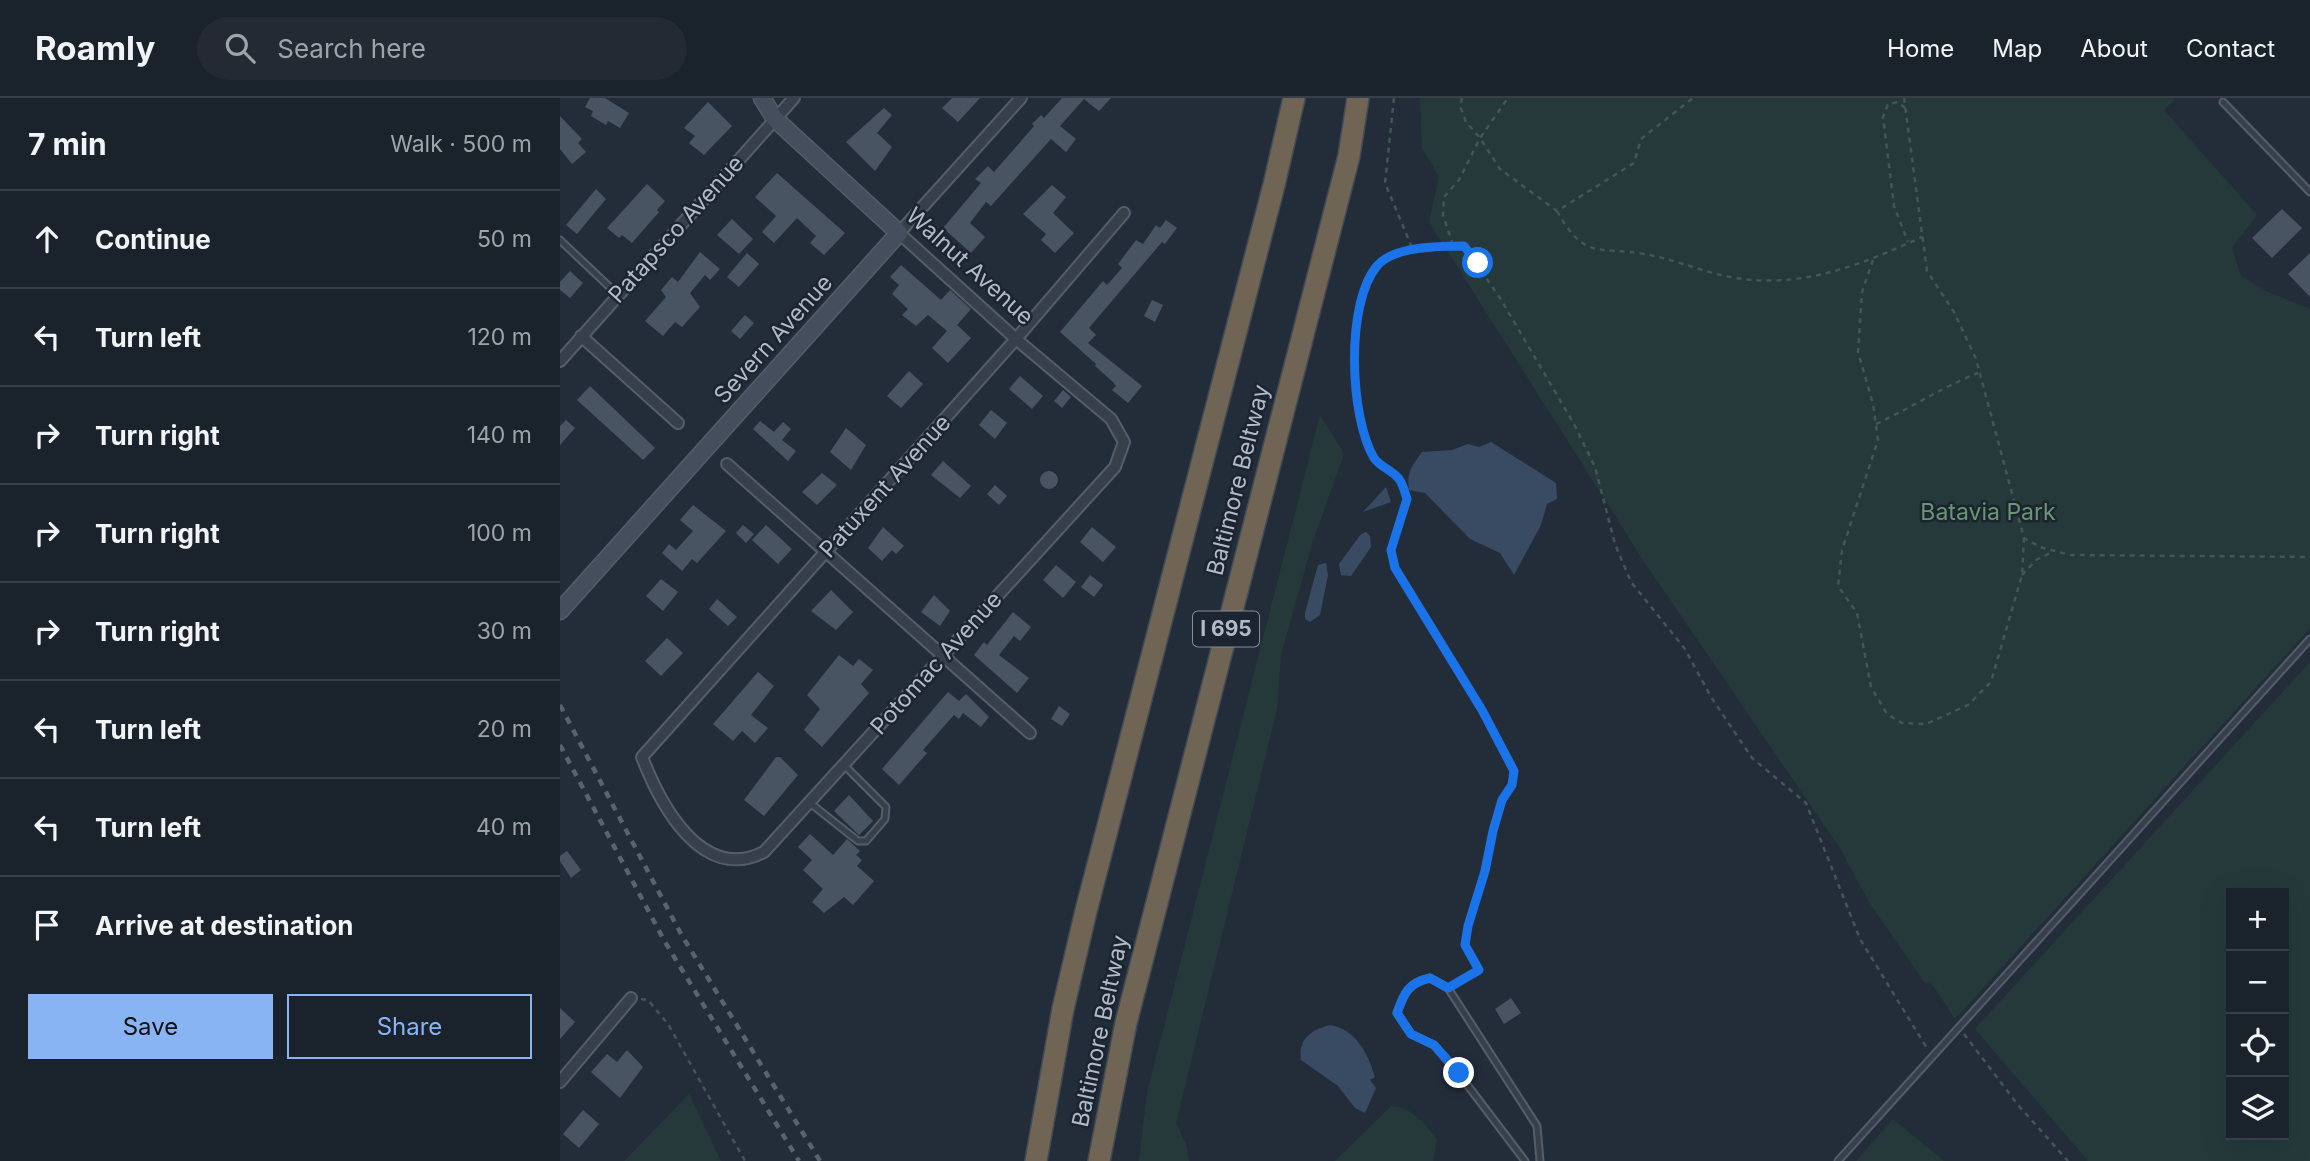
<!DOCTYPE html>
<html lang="en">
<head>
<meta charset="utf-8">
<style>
  :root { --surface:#1a222c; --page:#232a34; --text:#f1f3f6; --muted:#9fa4a9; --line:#383f48; --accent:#89b4f4 }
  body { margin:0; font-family:Inter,sans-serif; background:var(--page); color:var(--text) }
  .controls { position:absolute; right:21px; bottom:21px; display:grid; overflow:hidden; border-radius:0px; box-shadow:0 7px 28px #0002 }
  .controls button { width:63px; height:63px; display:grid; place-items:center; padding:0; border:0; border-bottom:2px solid var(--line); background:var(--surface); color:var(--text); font:35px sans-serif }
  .stop { position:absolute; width:21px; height:21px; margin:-16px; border:5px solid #1a73e8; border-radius:50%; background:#fff }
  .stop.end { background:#1a73e8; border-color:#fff; box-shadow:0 2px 7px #0008 }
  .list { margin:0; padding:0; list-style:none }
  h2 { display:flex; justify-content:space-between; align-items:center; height:91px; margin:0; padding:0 28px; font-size:30px }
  h2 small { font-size:23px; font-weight:400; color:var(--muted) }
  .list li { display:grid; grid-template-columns:46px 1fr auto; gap:21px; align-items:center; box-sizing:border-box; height:98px; padding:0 28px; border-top:2px solid var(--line) }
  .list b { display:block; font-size:26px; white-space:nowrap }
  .list em { font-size:23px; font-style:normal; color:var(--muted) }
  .actions { display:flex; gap:14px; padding:21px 28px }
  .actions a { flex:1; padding:16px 0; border:2px solid var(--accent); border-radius:0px; text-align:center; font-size:24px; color:var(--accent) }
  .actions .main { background:var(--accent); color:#111 }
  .icon { flex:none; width:38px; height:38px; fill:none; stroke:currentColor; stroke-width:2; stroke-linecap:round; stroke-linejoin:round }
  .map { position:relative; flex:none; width:1750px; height:1063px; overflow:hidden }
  header { display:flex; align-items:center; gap:42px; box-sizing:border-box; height:98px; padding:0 35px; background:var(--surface); border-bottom:2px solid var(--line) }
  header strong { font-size:33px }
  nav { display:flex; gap:38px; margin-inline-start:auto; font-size:24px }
  .search { width:490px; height:63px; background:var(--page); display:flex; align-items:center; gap:18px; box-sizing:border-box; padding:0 24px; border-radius:38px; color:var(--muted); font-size:26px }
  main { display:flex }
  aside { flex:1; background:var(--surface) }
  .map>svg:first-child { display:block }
  .green { fill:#25393b; fill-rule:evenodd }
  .water { fill:#394b63 }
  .building { fill:#495463 }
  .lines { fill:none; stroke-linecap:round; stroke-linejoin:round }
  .lane-casing { stroke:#545d68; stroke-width:9 }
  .street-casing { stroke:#545d68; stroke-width:14 }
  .secondary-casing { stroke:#545d68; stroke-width:19 }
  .highway-casing { stroke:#414a55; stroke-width:24 }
  .path { stroke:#425658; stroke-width:2.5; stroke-dasharray:5 5; stroke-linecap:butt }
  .lane { stroke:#363f4a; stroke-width:5 }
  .street { stroke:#363f4a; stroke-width:10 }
  .secondary { stroke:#454e5d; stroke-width:16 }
  .highway { stroke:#706454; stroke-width:21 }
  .rail { stroke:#586371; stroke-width:4.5; stroke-dasharray:7 7; stroke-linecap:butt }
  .route { stroke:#1a73e8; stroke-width:9 }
  .labels { text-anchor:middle; stroke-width:5; stroke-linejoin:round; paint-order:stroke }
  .shield { fill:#1c242f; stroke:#848d99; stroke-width:2 }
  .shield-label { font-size:21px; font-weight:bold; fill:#b1bac6 }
  .street-label { font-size:23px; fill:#b1bac6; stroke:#1c242f }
  .park-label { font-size:23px; fill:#699673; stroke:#1c242f }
</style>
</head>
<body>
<header>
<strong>Roamly</strong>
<div class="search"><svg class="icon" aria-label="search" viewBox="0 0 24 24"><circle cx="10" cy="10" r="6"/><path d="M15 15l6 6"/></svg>Search here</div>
<nav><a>Home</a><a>Map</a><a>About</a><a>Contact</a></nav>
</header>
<main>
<aside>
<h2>7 min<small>Walk · 500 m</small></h2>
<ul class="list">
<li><svg class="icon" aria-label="ahead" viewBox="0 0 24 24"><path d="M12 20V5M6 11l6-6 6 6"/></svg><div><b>Continue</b></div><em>50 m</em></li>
<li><svg class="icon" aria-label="left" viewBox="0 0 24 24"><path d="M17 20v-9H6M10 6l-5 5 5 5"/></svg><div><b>Turn left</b></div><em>120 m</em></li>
<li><svg class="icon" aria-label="right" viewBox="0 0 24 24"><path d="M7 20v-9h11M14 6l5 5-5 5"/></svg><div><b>Turn right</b></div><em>140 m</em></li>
<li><svg class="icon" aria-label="right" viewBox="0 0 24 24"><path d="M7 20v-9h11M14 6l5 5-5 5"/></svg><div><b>Turn right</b></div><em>100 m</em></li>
<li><svg class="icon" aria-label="right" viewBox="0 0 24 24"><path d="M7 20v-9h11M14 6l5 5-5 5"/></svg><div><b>Turn right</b></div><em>30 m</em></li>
<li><svg class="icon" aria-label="left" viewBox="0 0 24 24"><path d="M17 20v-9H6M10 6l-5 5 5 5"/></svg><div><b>Turn left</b></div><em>20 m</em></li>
<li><svg class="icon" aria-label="left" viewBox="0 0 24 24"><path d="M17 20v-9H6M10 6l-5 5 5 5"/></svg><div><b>Turn left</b></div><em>40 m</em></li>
<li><svg class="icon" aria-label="arrive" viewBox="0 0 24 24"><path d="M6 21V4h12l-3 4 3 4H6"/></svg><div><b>Arrive at destination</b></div></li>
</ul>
<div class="actions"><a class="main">Save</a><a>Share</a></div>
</aside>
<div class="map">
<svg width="1750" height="1063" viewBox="0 0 1750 1063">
  <rect width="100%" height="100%" fill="#232d3a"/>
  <!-- green -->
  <path class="green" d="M860,0H1616L1604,12L1697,117L1672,150L1681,178L1708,194L1750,211V530L1395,921L1372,886L1364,884L1309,804L1281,752L1083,462L869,124L879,79L862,50Z
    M760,317L784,356L752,446L721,556L717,611L616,1025L626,1046L629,1063H579L587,995Z
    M1750,564V1063H1528L1415,931ZM1671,795H1724V1037H1671Z
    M129,996L161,1063H64Z
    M831,1008C850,1008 867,1027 877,1042L873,1063H775Z
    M1333,1021L1384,1063H1296Z"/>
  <!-- water -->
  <path class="water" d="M931,344L996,385L997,401L987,406L981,427L954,477L940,455L910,441L865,395L849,392C846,376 852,367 862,354L892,352L908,346L919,349Z
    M826,389L831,404L803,414Z
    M806,434L810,438L811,449L791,478L781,477L779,466L801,436Z
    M766,465L768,477L760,517L750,524L745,521V515L758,467Z
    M770,927C796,931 808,956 815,979L810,982L816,990L805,1015L795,1010L778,988L741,962C738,941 751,932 770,927Z"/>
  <!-- building -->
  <path class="building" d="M30,0H45L69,15L60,30L48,23L46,27L31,18L33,13L25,9Z
    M392,0H420L398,24L382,10Z
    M502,0H551L539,13L524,1L500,28L516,41L506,54L491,41L431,108L426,104L410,125L425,139L411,155L383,130L421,85L415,81L428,68L434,74L474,28L472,26L481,17L484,20Z
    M148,4L172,28L144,57L129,45L135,38L124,30Z
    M324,10L332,17L317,35L332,49L315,73L286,44Z
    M0,18L22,41L18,45L26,54L12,66L0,51Z
    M217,75L285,135L264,157L250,145L256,138L237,120L214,145L202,134L216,118L195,99Z
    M87,86L105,103L97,112L99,114L72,145L62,137L59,140L47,130Z
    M492,87L506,99L493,115L514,135L495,155L481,142L486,136L463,116Z
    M36,91L46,101L17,136L6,127Z
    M1722,111L1742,130L1712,160L1692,140Z
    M172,121L193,141L179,156L157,137Z
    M606,122L617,130L605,146L602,144L529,230L536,237L528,245L582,288L568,305L552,292L556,288L553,284L535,268L536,266L500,234L543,183L547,187L562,170L558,166L576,142L583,146L596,127L600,130Z
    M140,154L160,171L150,182L145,177L130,195L140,209L122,229L115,224L103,238L85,223L106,199L101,192L112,179L118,184Z
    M187,155L199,166L179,189L167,179Z
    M1750,155V199L1728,176Z
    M341,167L381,202L390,192L411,211L397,227L411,240L388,265L372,250L387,233L368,217L356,228L342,217L348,211L332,196L339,187L330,179Z
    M10,173L23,185L10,200L0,192V184Z
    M592,202L603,207L595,224L584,218Z
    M185,217L194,225L180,241L171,233Z
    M349,273L363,286L341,310L327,298Z
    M460,278L483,298L472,311L449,291Z
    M30,288L95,350L83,362L17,302Z
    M503,292L511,299L502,310L494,303Z
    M431,312L447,325L435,341L419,327Z
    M6,322L15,330L0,347V328Z
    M200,323L214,334L223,324L231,331L222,342L236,353L228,363L193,331Z
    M286,330L306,347L291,372L270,354Z
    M383,363L411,388L400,400L371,377Z
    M480 382a9 9 0 1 1 18 0a9 9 0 1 1-18 0Z
    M262,375L277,387L257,407L242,394Z
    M435,387L447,398L439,407L427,396Z
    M133,407L166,433L137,465L132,461L122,473L102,455L109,446L116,452L133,433L120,422Z
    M183,427L194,436L186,445L176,435Z
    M206,427L232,451L218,466L192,442Z
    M323,429L344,448L336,456L332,452L322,463L308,450Z
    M532,429L556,449L543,464L520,444Z
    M496,467L516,484L503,500L483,482Z
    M530,477L543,487L534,499L521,489Z
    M101,481L118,494L103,513L86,498Z
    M271,492L293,514L276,532L251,513Z
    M374,497L390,513L380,528L361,514Z
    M157,501L177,519L168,528L149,511Z
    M453,514L471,529L460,543L454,538L439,557L469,580L457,595L414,557L424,544L427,547Z
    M107,540L123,555L101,578L85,563Z
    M279,557L293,568L299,561L313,572L301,586L309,595L262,649L244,632L260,611L247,597Z
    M198,574L214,588L191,617L208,630L195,645L182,633L173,643L153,626Z
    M388,594L399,603L406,596L429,619L421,629L403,615L399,621L394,617L363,652L367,655L339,687L322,671Z
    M499,608L510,616L502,628L491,621Z
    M216,659H220L238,677L204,718L184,702Z
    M289,697L313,723L299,737L274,713Z
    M250,736L273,757L287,741L300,753L296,757L302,762L297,768L314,783L293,807L284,799L264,815L252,804L263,791L243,772L252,762L238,749Z
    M7,753L21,772L11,780L0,763V758Z
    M951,900L961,915L944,926L935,911Z
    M0,910L15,924L0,941Z
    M67,952L83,969L60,1000L31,974L47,956L57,964Z
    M23,1012L39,1026L19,1050L3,1036Z"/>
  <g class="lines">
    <!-- lane casing -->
    <g class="lane-casing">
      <path id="lane" d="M1663,4L1750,94
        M0,142L57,196
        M250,705L298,743H306L325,721L326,709L284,667
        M965,1063L899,976L874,947L851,936L837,915C844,895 848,885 870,880L888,890L977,1028L980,1063
        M1278,1063L1750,541"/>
    </g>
    <!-- street casing -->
    <g class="street-casing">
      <path id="street" d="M461,0L339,135L456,241L551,321L564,344L555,369L204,754C142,786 100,706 82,659L456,241L564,115
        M21,238L118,325
        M0,263L234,0
        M167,366L470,635
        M0,984L71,900"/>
    </g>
    <!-- secondary casing -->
    <g class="secondary-casing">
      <path id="secondary" d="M0,513L339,135L215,21L202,0"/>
    </g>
    <!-- highway casing -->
    <g class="highway-casing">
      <path id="highway" d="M476,1063L503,911L526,813L714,87L734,0
        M539,1063L566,925L789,58L798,0"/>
    </g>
    <!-- path -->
    <path class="path" d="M834,0L825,85L853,152
      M902,0L900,8L906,24L920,40L940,71L997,113L1074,65L1081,41L1133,0
      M1344,0L1367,173L1394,214L1416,261L1464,440L1480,449L1510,457L1750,459
      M1345,10L1338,4L1328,6L1323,19L1334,108L1348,144
      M997,113C1025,163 1038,148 1085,156C1118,162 1149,177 1183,181C1248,189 1305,165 1362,139
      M893,147L883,117L884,99L899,82L920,40L948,0
      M1313,162L1302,194L1298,254L1313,306L1318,342L1282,452L1278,488L1297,515L1311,589L1327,616L1342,625L1366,626L1408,607L1431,584L1462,477L1464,440
      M1316,326C1351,310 1382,289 1418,275
      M1462,477L1476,462L1492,454
      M896,886L919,872L905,847L933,733L942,702L952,687L954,672L922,612L835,470L831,452L847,401C845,395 843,386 839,381C833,372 820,369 814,360C790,320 785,205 817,168C833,148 881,147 904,148L940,200L1014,326L1035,369L1055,446L1071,484L1125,551L1151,599L1192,660L1246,705L1300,841L1368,952
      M81,901L88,902L108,926L185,1063
      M1404,936L1458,1007L1508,1063"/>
    <!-- lane -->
    <use href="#lane" class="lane"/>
    <!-- street -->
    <use href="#street" class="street"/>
    <!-- secondary -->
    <use href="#secondary" class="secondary"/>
    <!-- highway -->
    <use href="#highway" class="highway"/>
    <!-- rail -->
    <path class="rail" d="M0,607L121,836L260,1063
      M0,647L105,844L239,1063"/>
  </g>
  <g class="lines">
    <!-- route -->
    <path class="route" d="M899,975L874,947L851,936L837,915C844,895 848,885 870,880L888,890L919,872L905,847L908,828L925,773L933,733L942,702L952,687L954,673L922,612L835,470L831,452L847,401C845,395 843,386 839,381C832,372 820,369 814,360C790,320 785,206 817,168C833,148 881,148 904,148L918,165"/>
  </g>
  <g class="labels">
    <!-- shield labels -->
    <rect class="shield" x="633" y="513.5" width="66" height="35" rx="5"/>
    <g class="shield-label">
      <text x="666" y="538">I 695</text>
    </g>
    <!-- street labels -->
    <g class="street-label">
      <text transform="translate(116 131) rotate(-48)" y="8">Patapsco Avenue</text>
      <text transform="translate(410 168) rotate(42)" y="8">Walnut Avenue</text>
      <text transform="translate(213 241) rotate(-48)" y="8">Severn Avenue</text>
      <text transform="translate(678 382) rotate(-76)" y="8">Baltimore Beltway</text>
      <text transform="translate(325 388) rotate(-48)" y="8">Patuxent Avenue</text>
      <text transform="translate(376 565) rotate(-48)" y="8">Potomac Avenue</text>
      <text transform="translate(540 933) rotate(-78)" y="8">Baltimore Beltway</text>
    </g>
    <!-- park labels -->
    <g class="park-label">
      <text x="1428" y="422">Batavia Park</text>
    </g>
  </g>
</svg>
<div class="controls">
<button>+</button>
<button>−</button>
<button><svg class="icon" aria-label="locate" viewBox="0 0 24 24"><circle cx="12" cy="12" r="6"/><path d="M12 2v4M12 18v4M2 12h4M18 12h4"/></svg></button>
<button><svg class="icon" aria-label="layers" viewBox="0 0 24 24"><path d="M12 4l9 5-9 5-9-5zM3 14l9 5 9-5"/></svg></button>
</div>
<div class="stop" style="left:918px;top:165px"></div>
<div class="stop end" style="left:899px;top:975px"></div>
</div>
</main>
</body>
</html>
